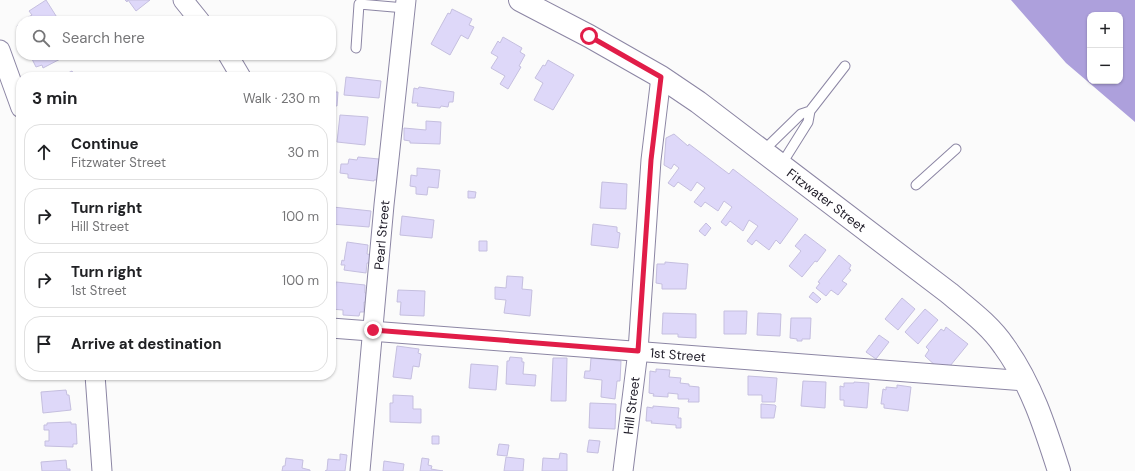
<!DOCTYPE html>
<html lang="en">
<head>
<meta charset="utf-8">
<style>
  :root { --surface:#fff; --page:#f2f2f2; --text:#202124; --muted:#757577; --line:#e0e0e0 }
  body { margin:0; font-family:"DM Sans",sans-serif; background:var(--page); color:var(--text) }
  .controls { position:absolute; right:12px; top:12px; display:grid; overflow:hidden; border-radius:8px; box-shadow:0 1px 3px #0004 }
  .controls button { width:36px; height:36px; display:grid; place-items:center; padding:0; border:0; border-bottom:1px solid var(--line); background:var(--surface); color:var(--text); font:20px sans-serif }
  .stop { position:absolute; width:12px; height:12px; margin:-9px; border:3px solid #e11d48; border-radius:50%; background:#fff }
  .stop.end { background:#e11d48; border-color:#fff; box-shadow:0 1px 4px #0008 }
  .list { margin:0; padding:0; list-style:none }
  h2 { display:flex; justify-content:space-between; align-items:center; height:52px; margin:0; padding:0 16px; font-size:17px }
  h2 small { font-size:13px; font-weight:400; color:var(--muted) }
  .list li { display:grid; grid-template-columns:26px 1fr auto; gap:12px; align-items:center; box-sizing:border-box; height:56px; margin:0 8px 8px; padding:0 8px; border:1px solid var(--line); border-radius:16px }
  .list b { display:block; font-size:15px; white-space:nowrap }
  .list p { margin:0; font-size:13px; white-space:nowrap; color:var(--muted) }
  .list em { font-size:13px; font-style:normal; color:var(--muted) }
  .icon { flex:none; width:22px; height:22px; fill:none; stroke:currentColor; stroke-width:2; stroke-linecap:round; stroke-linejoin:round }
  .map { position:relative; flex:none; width:1135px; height:471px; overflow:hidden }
  .search { position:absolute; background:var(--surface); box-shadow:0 1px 3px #0004; left:16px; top:16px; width:320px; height:44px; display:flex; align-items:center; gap:10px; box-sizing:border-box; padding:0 14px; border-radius:16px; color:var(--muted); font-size:15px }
  .panel { position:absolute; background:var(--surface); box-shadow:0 1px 3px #0004; left:16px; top:72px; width:320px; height:308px; border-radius:16px }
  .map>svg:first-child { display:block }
  .water { fill:#ada0dc; fill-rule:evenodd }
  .building { fill:#ded8f9; stroke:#c5bfdf }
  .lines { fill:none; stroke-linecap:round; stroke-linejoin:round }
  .lane-casing { stroke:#8c86a4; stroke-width:11 }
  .street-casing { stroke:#8c86a4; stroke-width:21 }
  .secondary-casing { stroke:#8c86a4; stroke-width:24 }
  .lane { stroke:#fff; stroke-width:9 }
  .street { stroke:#fff; stroke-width:19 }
  .secondary { stroke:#fff; stroke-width:22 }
  .route { stroke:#e11d48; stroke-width:5 }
  .labels { text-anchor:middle; stroke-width:3.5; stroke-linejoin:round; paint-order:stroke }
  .street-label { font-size:13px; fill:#1d1a26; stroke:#fff }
</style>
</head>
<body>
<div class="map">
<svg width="1135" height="471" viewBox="0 0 1135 471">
  <rect width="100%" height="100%" fill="#fbfbfb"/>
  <!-- water -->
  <path class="water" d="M1011,0H1135V122L1066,63ZM1090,15H1120V81H1090Z"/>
  <!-- building -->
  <path class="building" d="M46,0L58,19L55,21H21L32,15L29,11Z
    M125,0H150L136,11L128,0L127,2Z
    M452,9L472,19L469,25L474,27L468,39L461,35L450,55L431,44L448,13L450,14Z
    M21,23V32L17,26Z
    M503,37L522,48L520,52L525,55L519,66L521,67L508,89L500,84L505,76L491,68L498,57L491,53L498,41L500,43Z
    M30,55H65L66,56L43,68L42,65L36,67Z
    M548,60L574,75L553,110L534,100L543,83L535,78L543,65L545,66Z
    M72,71L76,77H60Z
    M346,77L381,81L379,98L344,95Z
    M419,87L454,92L453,102H449L448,107L441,106L440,108L417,106L418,103H412L414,88L418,89Z
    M331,92H338L337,106L331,105Z
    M340,115L368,117L365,145L337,142Z
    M426,121L441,122L440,144L410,143V141L404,140V128L426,130Z
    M674,134L688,146L689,144L729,174L733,169L798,219L780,244L776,240L769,250L756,240L752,245L747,241L758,226L749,220L743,231L730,221L726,226L721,222L732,207L724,201L718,211L705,202L701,207L694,202L705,188L697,182L691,191L678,182L674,187L668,183L679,168L674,164L671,169L664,165L666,138Z
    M358,157L379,159L377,180H374V181L348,178V174L340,173L341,164H348L349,159L357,160Z
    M417,168L440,170L438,188L428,187L427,195L416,194V187L410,186L411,175L417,176Z
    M602,182L627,184L626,209L600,208Z
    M468,191L476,192L475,198H468Z
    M333,207L371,211L369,227L331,224Z
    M402,216L434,220L432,238L400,235Z
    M706,223L711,228L705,236L699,231Z
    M593,224L617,227V232L620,233L618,248L591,245Z
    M805,234L826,250L817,262L815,261L802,277L789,266L801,251L795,246Z
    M479,241H487V251H479Z
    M347,242L368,245L367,254L373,255L372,263H367L366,273L344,270L345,265H341L342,260L344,261Z
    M839,255L851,265L849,269L851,270L842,281L847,284L838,295L831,290L826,296L816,288L820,283L818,282Z
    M665,262L688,264L686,289H662V284L656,283L657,264H665Z
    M507,276L523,277L522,289L532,290L530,316L504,313L506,300L495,299V287L506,288Z
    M336,282L365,285V293L369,294V303L364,302V312H360L359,316L343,315V310L331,309V302H334Z
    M398,290L425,291L424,316L400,315L401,302H397Z
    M813,292L821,299L817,303L809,297Z
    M902,298L915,309L898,330L885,319Z
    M925,309L938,320L918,344L905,332Z
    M724,311H747L746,334H724Z
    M663,313L696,314V338L678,337V334H662Z
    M758,313L781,314L780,336L757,335Z
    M791,318H811L810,339H802V341H797V339L790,338Z
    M946,327L968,344L950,366L947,365L944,368H938L925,356L929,350L926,347L941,329L944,331Z
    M879,335L889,342L876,359L866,352Z
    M397,346L419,349L418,353L421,354L419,367L413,366L411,379L393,377Z
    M510,357L522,358V362H524L523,374L536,375L535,386L506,384L507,361H509Z
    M553,358H567L566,401H551Z
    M591,358L621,361L620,381H617L615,399L601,397L602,380L584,378L585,371H590Z
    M471,364L498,366L496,390L469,388Z
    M656,369L670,370L669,377L681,378L680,383L689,384V386L699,387V402H688L689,399H678V394L668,393V397L653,396L654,394L649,393L650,371L656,372Z
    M51,375H77V376L52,378Z
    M748,376L777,378L775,402H762V395H748Z
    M803,381L826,382L825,408L801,406Z
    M854,382L869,383L867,408L844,406V400H840V386L844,387V383H854Z
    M897,385L911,387L908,411L884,408V404H881L883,389L886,390V387L897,388Z
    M66,390L67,395H69L71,410L43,413L41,392Z
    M393,395L413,396V409H421V423L390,422V403H393Z
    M590,403L616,404L615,429L589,428Z
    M761,404L775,405L776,406L774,418H761Z
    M653,406L679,408L678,418H681V428H676V425L651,423L652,421H646L647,407L653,408Z
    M71,422V424H76L77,444H73V447L45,446V441H49V430H44V425H47V423Z
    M432,436H439V444H432Z
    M589,440L600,441L598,453L587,452Z
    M499,444L509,445L507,456L497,455Z
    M560,453L567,454V471H542L543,458L559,459Z
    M340,454L347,455L345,471H325L327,470L328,459L340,460Z
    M506,457L524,459L523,471H504Z
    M286,458L303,460L302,468L310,470V471H282L283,466H285Z
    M422,458L429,459L428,465L432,466L431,469L443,471H420Z
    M66,460L67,469H70V471H42L41,462Z
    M384,461L404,464L403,471H383Z"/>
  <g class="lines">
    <!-- lane casing -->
    <g class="lane-casing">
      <path id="lane" d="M356,48L359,4L405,8
        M763,151L801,114L810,111
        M781,165L808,122L810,111L845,66
        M916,185L956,149"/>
    </g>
    <!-- street casing -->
    <g class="street-casing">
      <g id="street">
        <path d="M183,0L200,21"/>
        <path d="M0,50L21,108"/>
        <path d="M228,55L241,77"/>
        <path id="s1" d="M331,328L1026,381"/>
        <path d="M95,375L102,471"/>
        <path id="s2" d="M360,471L384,205L406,0"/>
        <path id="s3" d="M623,471L638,351L651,160L661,77"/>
      </g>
    </g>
    <!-- secondary casing -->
    <g class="secondary-casing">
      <g id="secondary">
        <path id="s4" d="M520,0L589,36L661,77L698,102L949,293C968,309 990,325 1004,346C1031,383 1045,427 1059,471"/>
      </g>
    </g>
    <!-- lane -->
    <use href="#lane" class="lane"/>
    <!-- street -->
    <use href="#street" class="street"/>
    <!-- secondary -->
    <use href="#secondary" class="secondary"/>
  </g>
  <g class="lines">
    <!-- route -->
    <path class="route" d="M373,330L638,351L651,160L661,77L589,36"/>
  </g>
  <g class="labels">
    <!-- street labels -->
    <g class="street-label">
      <text dy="5" stroke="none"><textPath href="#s4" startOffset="367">Fitzwater Street</textPath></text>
      <text dy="5" stroke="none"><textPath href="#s2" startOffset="237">Pearl Street</textPath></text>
      <text dy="5" stroke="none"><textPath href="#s1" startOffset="348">1st Street</textPath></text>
      <text dy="5" stroke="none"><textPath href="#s3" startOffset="66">Hill Street</textPath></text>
    </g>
  </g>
</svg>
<div class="controls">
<button>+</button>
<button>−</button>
</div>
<div class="stop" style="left:589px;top:36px"></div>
<div class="stop end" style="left:373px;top:330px"></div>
<div class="search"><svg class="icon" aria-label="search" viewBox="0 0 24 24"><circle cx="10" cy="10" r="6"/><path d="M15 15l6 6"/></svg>Search here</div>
<section class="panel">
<h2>3 min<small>Walk · 230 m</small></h2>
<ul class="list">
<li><svg class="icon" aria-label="ahead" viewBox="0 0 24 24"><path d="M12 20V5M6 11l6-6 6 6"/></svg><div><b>Continue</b><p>Fitzwater Street</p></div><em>30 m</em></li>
<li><svg class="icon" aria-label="right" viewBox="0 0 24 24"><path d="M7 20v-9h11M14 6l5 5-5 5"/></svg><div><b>Turn right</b><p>Hill Street</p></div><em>100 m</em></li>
<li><svg class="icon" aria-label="right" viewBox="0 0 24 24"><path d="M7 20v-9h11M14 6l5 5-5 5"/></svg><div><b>Turn right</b><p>1st Street</p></div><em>100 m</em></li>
<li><svg class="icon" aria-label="arrive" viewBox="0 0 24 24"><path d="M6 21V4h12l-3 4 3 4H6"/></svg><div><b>Arrive at destination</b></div></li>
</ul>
</section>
</div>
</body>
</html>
